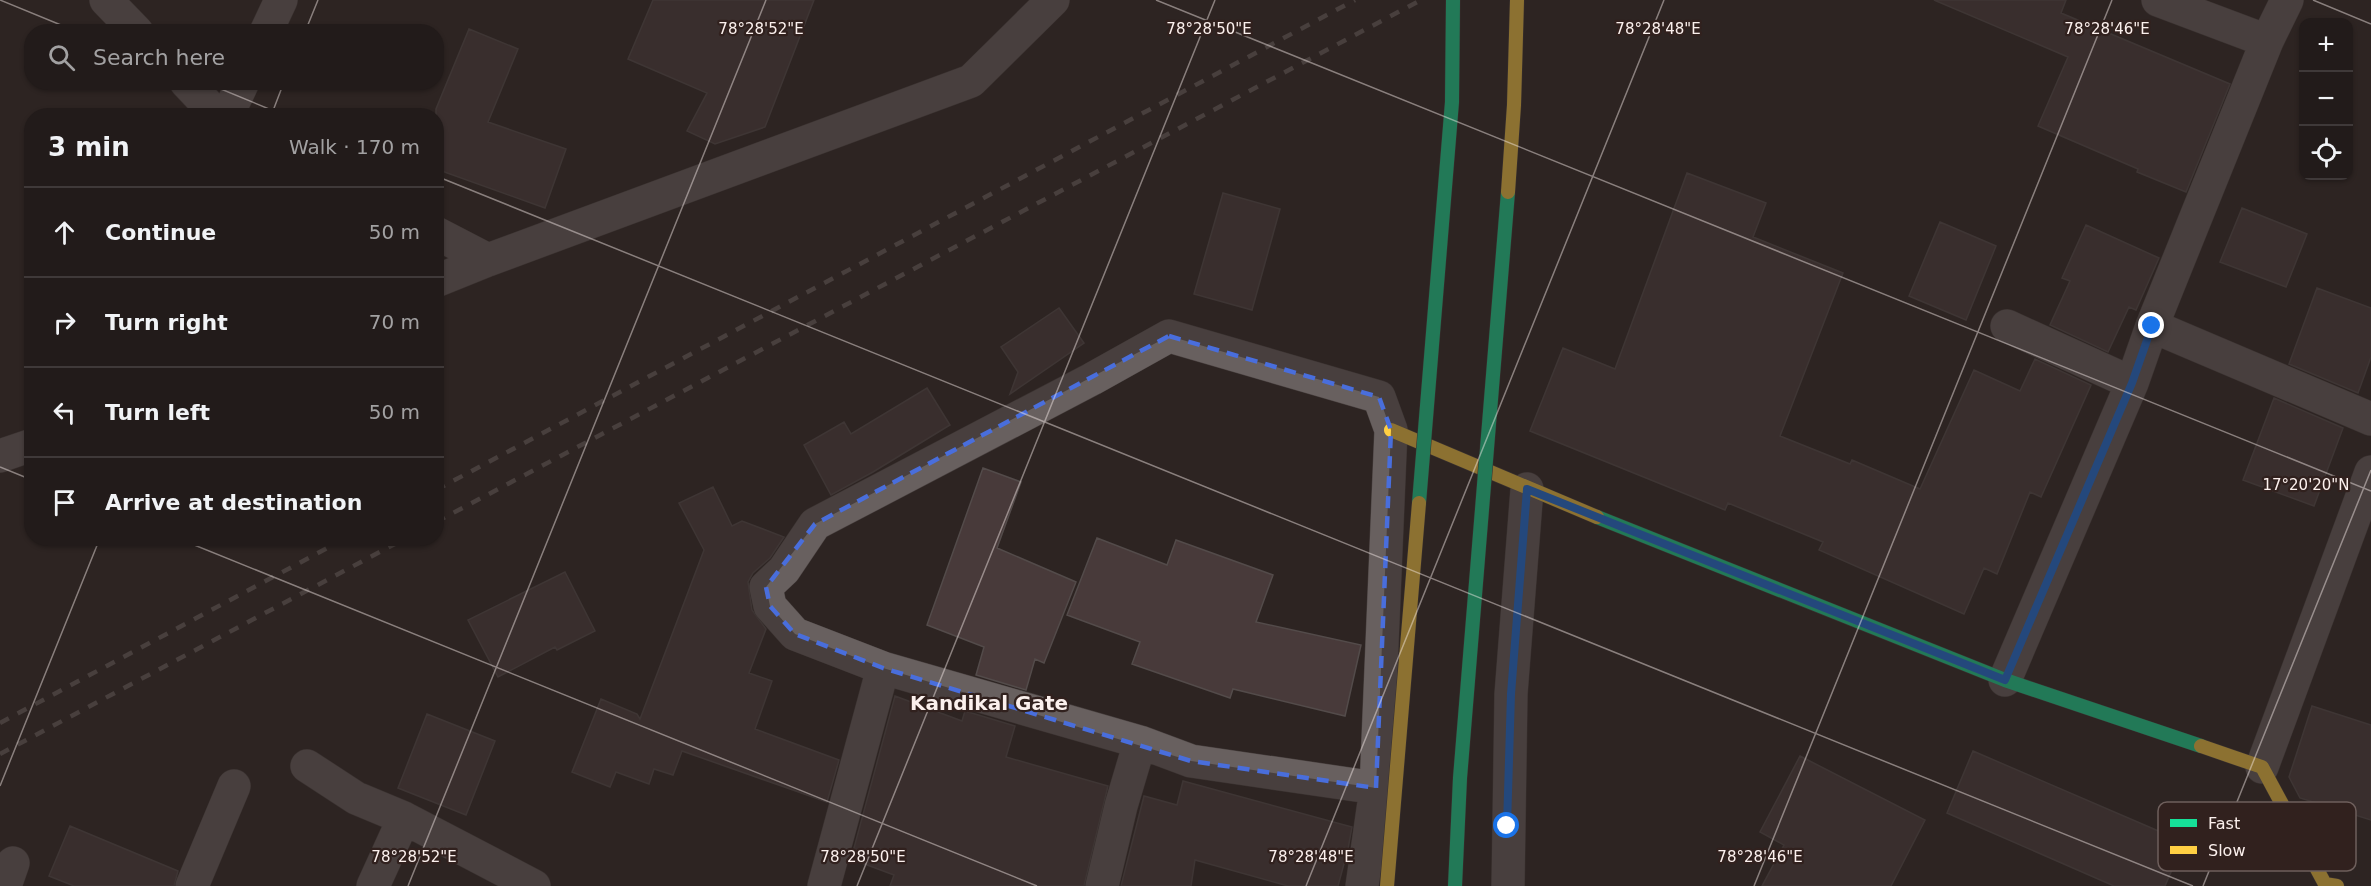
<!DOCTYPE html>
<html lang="en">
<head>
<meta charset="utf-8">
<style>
  :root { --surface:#221b1a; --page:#2e2827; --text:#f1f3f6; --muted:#a2a1a2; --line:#3f3939 }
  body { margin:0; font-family:"DejaVu Sans",sans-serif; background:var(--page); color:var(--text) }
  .controls { position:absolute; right:18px; top:18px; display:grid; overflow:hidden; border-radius:12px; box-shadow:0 2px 4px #0004 }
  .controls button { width:54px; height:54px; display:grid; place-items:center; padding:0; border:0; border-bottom:2px solid var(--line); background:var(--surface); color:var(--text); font:30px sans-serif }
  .stop { position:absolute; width:18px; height:18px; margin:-14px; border:4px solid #1a73e8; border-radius:50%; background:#fff }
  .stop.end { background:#1a73e8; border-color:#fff; box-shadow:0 2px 6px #0008 }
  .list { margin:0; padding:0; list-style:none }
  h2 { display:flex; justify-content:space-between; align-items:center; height:78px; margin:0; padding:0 24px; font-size:26px }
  h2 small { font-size:20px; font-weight:400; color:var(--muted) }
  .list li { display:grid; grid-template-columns:39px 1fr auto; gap:18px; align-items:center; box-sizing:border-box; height:90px; padding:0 24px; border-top:2px solid var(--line) }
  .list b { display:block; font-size:22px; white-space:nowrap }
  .list em { font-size:20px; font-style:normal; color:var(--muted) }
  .icon { flex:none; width:33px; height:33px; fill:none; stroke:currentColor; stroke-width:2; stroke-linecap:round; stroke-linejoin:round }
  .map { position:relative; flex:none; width:2371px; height:886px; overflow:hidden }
  .search { position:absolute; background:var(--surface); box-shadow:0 2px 4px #0004; left:24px; top:24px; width:420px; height:66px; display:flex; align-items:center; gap:15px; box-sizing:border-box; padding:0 21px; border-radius:24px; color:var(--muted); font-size:22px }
  .panel { position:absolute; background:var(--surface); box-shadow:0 2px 4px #0004; left:24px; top:108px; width:420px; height:438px; border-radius:24px }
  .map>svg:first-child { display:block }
  .building { fill:#483a3a; stroke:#534b4a; stroke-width:1.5 }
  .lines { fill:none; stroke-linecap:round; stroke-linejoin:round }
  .street-casing { stroke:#473f3e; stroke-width:34 }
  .fast-casing { stroke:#473f3e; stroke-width:15 }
  .slow-casing { stroke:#473f3e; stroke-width:15 }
  .street { stroke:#68605f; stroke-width:33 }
  .fast { stroke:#16e098; stroke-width:14 }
  .slow { stroke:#ffcf43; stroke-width:14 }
  .rail { stroke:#68605e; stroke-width:4.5; stroke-dasharray:10 10; stroke-linecap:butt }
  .fast-bridge-casing { stroke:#473f3e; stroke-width:15; stroke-linecap:butt }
  .slow-bridge-casing { stroke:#473f3e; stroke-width:15; stroke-linecap:butt }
  .fast-bridge { stroke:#16e098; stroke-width:14 }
  .slow-bridge { stroke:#ffcf43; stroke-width:14 }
  .route { stroke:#1a73e8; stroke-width:8 }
  .marked { fill:none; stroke:#496edc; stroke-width:4.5; stroke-dasharray:12 8; stroke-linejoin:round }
  .ticks { fill:none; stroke:#fbf0ed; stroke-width:1.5; stroke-opacity:0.45 }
  .labels { text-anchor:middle; stroke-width:4.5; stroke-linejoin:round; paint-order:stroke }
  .neighbourhood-label { font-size:20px; font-weight:bold; fill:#fbf0ed; stroke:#31211e }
  .key { fill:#31211e; stroke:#6e5f5c; stroke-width:1.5 }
  .key-label { font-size:16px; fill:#fbf0ed }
  .ticks-label { font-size:15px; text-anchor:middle; fill:#fbf0ed; stroke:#31211e; stroke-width:4.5; stroke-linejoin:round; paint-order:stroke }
</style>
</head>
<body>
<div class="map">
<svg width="2371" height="886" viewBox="0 0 2371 886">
  <rect width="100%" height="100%" fill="#2d2422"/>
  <!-- building -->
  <path class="building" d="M653,0H814L765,127L715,144L687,131L707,93L628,59Z
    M1934,0H2066L2061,13L2230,84L2186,192L2137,172L2138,169L2038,126L2068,57Z
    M469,29L518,49L488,122L566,149L545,208L436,169V109Z
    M1687,173L1766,203L1753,237L1843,273L1780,436L1850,464L1852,460L1920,489L1974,370L2020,391L2035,359L2091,385L2041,497L2030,492L1997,574L1984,568L1964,614L1819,550L1823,542L1728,503L1725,510L1530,431L1563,348L1615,369Z
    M1223,193L1280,209L1252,310L1194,294Z
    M2242,208L2307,234L2286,287L2220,262Z
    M1940,222L1996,246L1966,320L1909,296Z
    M2086,225L2159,258L2136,310L2129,307L2108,352L2050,325L2070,281L2062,278Z
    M2317,288L2371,308V357L2358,393L2289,364Z
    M1059,308L1084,343L1010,394L1018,372L1001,347Z
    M927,388L950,425L873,472L831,495L804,445L844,422L851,434Z
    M2274,398L2343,428L2314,506L2243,480Z
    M983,468L1021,482L997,548L1076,582L1044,663L1035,659L1026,690L976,675L984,647L927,625Z
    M713,487L732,526L742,521L784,537L770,558L753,573L748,582L752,610L766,629L749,673L772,681L755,729L839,760L827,802L682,751L673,775L654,769L649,784L616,772L610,787L572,772L601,699L637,714L640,719L704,550L679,503Z
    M1097,538L1167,565L1176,540L1273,575L1256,622L1361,645L1345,716L1233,689L1230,698L1132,664L1140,642L1067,615Z
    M565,572L595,631L557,650L555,647L498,677L468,620Z
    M895,696L962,721L965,711L1015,726L1006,757L1108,786L1084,886H890L894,875L851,859Z
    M2312,706L2371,725V820L2300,798L2289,777Z
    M427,714L495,741L466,815L398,788Z
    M1973,751L2184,842L2165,886H2114L1947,813Z
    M1800,756L1925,820L1891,886H1762L1784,845L1760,832Z
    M1183,781L1352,827L1348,849L1338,886H1288L1195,860L1191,886H1121L1144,796L1177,805Z
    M70,826L178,871L174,886H74L49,876Z"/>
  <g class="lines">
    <!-- street casing -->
    <g class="street-casing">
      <path id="street" d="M106,0L137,32
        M2158,0L2267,41
        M266,32L281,0
        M186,82L218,116
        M227,116L243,82
        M436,233L488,260
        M436,281L488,260L971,81L1053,0
        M2007,326L2132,383
        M2152,326L2371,419
        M0,456L32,445
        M883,668L795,634L770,606L766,587L784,570L815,524L1092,379L1169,336L1379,397L1391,430L1376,788L1362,886
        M2005,680L2132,383L2152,326L2267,41L2287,0
        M307,766L356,798L404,818L534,886
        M2262,767L2371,472
        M5,886L13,863
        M192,886L234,786
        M373,886L404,818
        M824,886L883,668L1140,742L1191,761L1376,788
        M1102,886L1121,806L1140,742
        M1508,886L1511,694L1527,489"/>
    </g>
    <!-- fast casing -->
    <g class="fast-casing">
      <path id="fast" d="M1597,517L2005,680L2201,746"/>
    </g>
    <!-- slow casing -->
    <g class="slow-casing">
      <path id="slow" d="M1391,430L1597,517
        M2201,746L2262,767L2325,884L2337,886"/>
    </g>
    <!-- street -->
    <use href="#street" class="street"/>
    <!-- fast -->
    <use href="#fast" class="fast"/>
    <!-- slow -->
    <use href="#slow" class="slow"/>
    <!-- rail -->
    <path class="rail" d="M436,490L1355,0
      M436,522L1421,0
      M0,723L346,538
      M0,754L406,538"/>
    <!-- fast-bridge casing -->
    <g class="fast-bridge-casing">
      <path id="fast-bridge" d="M1419,503L1452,102L1453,0
        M1455,886L1460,778L1508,192"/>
    </g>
    <!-- slow-bridge casing -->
    <g class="slow-bridge-casing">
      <path id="slow-bridge" d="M1508,192L1514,105L1517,0
        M1387,886L1419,503"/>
    </g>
    <!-- fast-bridge -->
    <use href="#fast-bridge" class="fast-bridge"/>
    <!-- slow-bridge -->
    <use href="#slow-bridge" class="slow-bridge"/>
  </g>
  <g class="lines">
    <!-- route -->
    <path class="route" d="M1507,826L1511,694L1527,489L2005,680L2132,383L2152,326"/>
  </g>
  <!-- marked area -->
  <path d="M0 0H2371V886H0ZM1169,336L1379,397L1391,430L1376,788L1191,761L883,668L795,634L770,606L766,587L815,524Z" fill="#2d2422" fill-opacity=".55" fill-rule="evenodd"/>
  <path class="marked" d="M1169,336L1379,397L1391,430L1376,788L1191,761L883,668L795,634L770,606L766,587L815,524Z"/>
  <!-- ticks -->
  <path class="ticks" d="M0,0L78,32M1156,0L2371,491M2313,0L2371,24M305,32L318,0M204,82L286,116M271,116L284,82M436,176L2193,886M0,467L32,480M177,538L1037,886M0,786L100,538M408,886L766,0M857,886L1215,0M1306,886L1664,0M1754,886L2112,0M2203,886L2371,470"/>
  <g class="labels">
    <!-- neighbourhood labels -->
    <g class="neighbourhood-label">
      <text x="989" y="710">Kandikal Gate</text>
    </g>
  </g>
  <!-- legend -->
  <rect x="2158" y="802" width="198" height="69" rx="9" class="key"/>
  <rect x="2170" y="819" width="27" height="8" fill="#16e098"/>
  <rect x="2170" y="846" width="27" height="8" fill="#ffcf43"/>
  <g class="key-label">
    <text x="2208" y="829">Fast</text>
    <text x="2208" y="856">Slow</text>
  </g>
  <g class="ticks-label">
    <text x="761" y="34">78°28'52"E</text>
    <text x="1209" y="34">78°28'50"E</text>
    <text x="2107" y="34">78°28'46"E</text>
    <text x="1658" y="34">78°28'48"E</text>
    <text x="2306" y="490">17°20'20"N</text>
    <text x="414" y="862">78°28'52"E</text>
    <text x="863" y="862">78°28'50"E</text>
    <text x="1311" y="862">78°28'48"E</text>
    <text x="1760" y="862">78°28'46"E</text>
  </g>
</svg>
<div class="controls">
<button>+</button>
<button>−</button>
<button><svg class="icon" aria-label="locate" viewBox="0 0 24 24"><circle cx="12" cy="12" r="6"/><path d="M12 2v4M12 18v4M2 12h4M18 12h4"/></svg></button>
</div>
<div class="stop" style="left:1507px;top:826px"></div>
<div class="stop end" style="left:2152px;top:326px"></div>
<div class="search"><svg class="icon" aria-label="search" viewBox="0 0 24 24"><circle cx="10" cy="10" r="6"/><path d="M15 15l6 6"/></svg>Search here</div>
<section class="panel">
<h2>3 min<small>Walk · 170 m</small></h2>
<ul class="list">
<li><svg class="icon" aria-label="ahead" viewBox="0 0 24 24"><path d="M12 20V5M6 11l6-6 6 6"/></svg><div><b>Continue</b></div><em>50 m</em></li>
<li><svg class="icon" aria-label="right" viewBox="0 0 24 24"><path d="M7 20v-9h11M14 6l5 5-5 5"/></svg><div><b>Turn right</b></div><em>70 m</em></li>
<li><svg class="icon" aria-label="left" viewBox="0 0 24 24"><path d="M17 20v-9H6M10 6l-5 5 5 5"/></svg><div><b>Turn left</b></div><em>50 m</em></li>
<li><svg class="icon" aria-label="arrive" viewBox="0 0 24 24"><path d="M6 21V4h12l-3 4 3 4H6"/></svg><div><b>Arrive at destination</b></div></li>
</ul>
</section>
</div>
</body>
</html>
